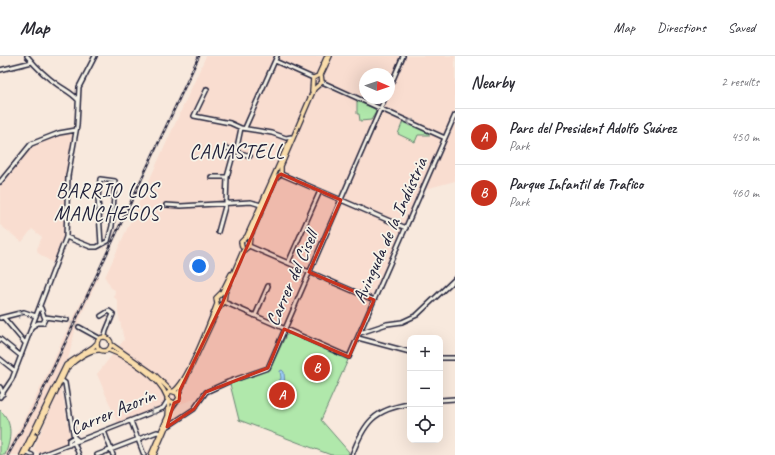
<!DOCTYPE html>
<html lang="en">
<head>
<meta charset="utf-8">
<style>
  :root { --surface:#fff; --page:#f2f2f3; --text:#2b2b33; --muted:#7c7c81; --line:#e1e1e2; --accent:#c8321e }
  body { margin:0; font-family:Caveat,sans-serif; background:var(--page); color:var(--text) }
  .controls { position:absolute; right:12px; bottom:12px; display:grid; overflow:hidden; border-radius:8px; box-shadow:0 4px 16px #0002 }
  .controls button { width:36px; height:36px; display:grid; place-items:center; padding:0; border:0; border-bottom:1px solid var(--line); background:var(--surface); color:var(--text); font:20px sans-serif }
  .compass { position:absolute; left:359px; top:12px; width:36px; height:36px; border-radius:50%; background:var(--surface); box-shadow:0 4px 16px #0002; rotate:92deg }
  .you { position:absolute; left:199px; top:210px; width:14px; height:14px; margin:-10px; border:3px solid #fff; border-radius:50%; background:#1a73e8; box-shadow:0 0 0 6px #1a73e833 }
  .badge { display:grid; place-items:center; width:26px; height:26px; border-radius:50%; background:var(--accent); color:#fff; font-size:13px; font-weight:700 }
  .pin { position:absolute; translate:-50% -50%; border:2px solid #fff; box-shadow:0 1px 4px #0006 }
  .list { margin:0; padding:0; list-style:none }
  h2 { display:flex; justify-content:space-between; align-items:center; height:52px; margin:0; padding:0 16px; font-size:17px }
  h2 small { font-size:13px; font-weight:400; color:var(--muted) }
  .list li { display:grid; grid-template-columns:26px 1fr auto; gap:12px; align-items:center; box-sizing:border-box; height:56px; padding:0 16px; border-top:1px solid var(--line) }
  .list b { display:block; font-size:15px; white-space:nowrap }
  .list p { margin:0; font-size:13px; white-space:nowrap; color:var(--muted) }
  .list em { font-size:13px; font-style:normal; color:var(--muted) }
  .icon { flex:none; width:22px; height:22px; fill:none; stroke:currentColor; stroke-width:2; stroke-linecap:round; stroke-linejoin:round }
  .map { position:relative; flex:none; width:455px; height:399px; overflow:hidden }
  header { display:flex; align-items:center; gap:24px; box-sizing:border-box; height:56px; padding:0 20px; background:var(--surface); border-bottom:1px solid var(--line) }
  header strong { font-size:19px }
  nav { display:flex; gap:22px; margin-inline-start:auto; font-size:14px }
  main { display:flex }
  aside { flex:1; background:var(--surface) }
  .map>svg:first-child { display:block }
  .built { fill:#f9ddd0; fill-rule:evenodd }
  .green { fill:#b0e8ab; stroke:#698573 }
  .water { fill:#9ccff9; stroke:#6b8aad }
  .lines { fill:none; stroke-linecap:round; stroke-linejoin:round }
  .minor-tunnel { stroke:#cdc1bd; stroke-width:3; stroke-dasharray:3 1.5; stroke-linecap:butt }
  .minor-casing { stroke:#22223b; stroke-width:6 }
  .major-casing { stroke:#22223b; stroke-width:6 }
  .minor { stroke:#f7f3e8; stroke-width:3 }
  .major { stroke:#faddab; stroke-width:3.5 }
  .rail-casing { stroke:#22223b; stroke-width:2.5 }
  .rail { stroke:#f7f3e8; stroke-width:1; stroke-dasharray:3; stroke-linecap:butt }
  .oneway { stroke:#97959a }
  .marked { fill:#c8321e; fill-opacity:0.2; stroke:#c8321e; stroke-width:3; stroke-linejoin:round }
  .labels { text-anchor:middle; stroke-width:3.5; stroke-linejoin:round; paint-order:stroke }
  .street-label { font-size:19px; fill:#22223b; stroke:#f7f3e8 }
  .neighbourhood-label { font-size:20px; letter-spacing:1px; fill:#22223b; stroke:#f7f3e8 }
</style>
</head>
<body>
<header>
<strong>Map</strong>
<nav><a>Map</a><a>Directions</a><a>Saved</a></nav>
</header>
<main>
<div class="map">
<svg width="455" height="399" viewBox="0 0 455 399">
  <rect width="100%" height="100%" fill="#f8e9dd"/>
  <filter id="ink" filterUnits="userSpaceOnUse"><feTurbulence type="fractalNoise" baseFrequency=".025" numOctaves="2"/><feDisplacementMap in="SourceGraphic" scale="8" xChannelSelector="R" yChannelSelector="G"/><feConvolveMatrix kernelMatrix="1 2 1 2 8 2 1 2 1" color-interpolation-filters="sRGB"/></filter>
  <g filter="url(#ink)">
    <!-- built -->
    <path class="built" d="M206,0H455V125L425,133L350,303L286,275L266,311L204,340L118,368L97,318L124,284L118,256V245L114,241L115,234L111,232L105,221ZM365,18H389V42H365Z
      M70,77L74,80L67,121L64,180L53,207L38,197L37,193L42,181L32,173L22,186L0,169V130L14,110L37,86Z
      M95,220L98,222L75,274L68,304L63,307L32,377L19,399H5L43,327L66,276Z
      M61,330L70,379L66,387L41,398L33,394Z"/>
    <!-- green -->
    <path class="green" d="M357,45L375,53L376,56L371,64L360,65L359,58H357Z
      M403,65L430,77V79H418L415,86L398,78Z
      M290,278L348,304L321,364L349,396L348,399H331L239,364L230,328L270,313L286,279Z
      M0,354C14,367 11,383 5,399H0Z"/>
    <!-- water -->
    <path class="water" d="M282,314L284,316L285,331L279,333L277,329L281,322L280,315Z
      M273,339L275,346L286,347L287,351L283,353L273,349L269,342Z"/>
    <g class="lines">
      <!-- minor-tunnel -->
      <path class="minor-tunnel" d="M67,264L79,271"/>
      <!-- minor casing -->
      <g class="minor-casing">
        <path id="minor" d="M27,0C36,11 46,21 58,29C65,34 72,37 78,44
          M275,5L313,22
          M0,14L32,6
          M322,26L445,82
          M207,33L194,60L230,67L241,72L272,77L286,82L291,81
          M389,33L403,0
          M245,72L277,0
          M226,92L250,100
          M236,96L241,72
          M281,118L406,172
          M211,121H227L226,147L218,176
          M227,121L232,103
          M0,126L31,88L59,77L76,74
          M166,149L181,150L251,146L261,149
          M66,181L91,191H97L108,185L112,170L115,125L100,123L98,142L101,188
          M249,190L374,244
          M288,207L320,135
          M224,246L349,301L455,59
          M101,260L109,255L113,258L106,275L105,280
          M255,260L268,230
          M45,261L67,264
          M0,262L24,256L36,260
          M4,262L25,287
          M33,270L38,267H43L45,263L41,252
          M79,271L99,282
          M360,277L387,268L402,266L417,259L455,223
          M358,282L410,296
          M0,283L21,300
          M440,302H455
          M0,303L15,315
          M61,324L65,327L75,389L79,399
          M0,331L3,338
          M0,341L12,323L66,181L68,120L77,70L79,31L95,0
          M440,344L455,343
          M131,365L144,399
          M167,371L194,353L206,336L228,326L268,312L385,42
          M104,375L113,399
          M69,389V384L74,381L79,385
          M27,397L32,399
          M42,399L163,352L168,344
          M97,399L157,376L161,377
          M352,399C364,367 374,353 410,348"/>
      </g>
      <!-- major casing -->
      <g class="major-casing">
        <path id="major" d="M318,20L327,0
          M312,35L313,22L318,20
          M242,191L241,186L247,180L290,84
          M217,248L216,242L222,236L231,218
          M97 288a7 7 0 1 1 14 0a7 7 0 1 1-14 0Z
          M112,289L155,319L171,335
          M109,294C128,301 160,321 167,341
          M174,335C188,326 210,266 217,248
          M178,339L218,253L224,246L225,237L243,195L249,190L250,181L276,122L281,118V110L314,33L322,26L321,19L330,0
          M37,375L67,312C75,304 89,293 100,294
          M22,399L66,309L93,291L97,287
          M25,399L35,380
          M151,399L168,360L169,345
          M154,399L168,366L171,353L179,342L177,337L171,335L168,337L167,343L174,347"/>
      </g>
      <!-- minor -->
      <use href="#minor" class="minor"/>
      <!-- major -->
      <use href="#major" class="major"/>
      <!-- rail casing -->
      <g class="rail-casing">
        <path id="rail" d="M8,399L38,345L199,0"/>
      </g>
      <!-- rail -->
      <use href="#rail" class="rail"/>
    </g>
    <!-- one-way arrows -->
    <defs><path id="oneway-chevron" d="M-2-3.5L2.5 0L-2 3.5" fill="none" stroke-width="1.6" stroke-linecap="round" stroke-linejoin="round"/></defs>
    <g class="oneway">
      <use href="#oneway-chevron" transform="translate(410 66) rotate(-156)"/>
      <use href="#oneway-chevron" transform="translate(20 258) rotate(-12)"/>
      <use href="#oneway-chevron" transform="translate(153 356) rotate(158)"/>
    </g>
  </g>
  <!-- marked area -->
  <path class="marked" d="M281,118L341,144L309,216L374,244L349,301L284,273L268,312L206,336L194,353L167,371L174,347L179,345L180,334L222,248L278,120Z"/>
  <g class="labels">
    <!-- street labels -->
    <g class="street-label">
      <text transform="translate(389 174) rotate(-66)" y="7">Avinguda de la Indústria</text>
      <text transform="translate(291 222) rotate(-66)" y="7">Carrer del Cisell</text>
      <text transform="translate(112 355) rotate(-23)" y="7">Carrer Azorín</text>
    </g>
    <!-- neighbourhood labels -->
    <g class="neighbourhood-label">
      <text x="237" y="102">CANASTELL</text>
      <text x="107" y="141">BARRIO LOS<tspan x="107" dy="23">MANCHEGOS</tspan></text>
    </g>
  </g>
</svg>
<div class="controls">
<button>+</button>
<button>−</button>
<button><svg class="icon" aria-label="locate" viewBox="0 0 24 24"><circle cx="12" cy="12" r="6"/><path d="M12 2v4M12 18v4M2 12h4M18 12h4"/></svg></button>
</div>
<svg class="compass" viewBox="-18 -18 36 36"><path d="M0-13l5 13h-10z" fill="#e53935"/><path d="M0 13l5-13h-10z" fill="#7c7c81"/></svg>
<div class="you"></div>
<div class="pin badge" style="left:282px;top:339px">A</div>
<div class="pin badge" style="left:317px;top:312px">B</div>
</div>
<aside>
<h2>Nearby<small>2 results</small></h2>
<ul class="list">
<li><span class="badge">A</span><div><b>Parc del President Adolfo Suárez</b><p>Park</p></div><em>450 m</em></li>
<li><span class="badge">B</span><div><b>Parque Infantil de Trafico</b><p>Park</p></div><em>460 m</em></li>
</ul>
</aside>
</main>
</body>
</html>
